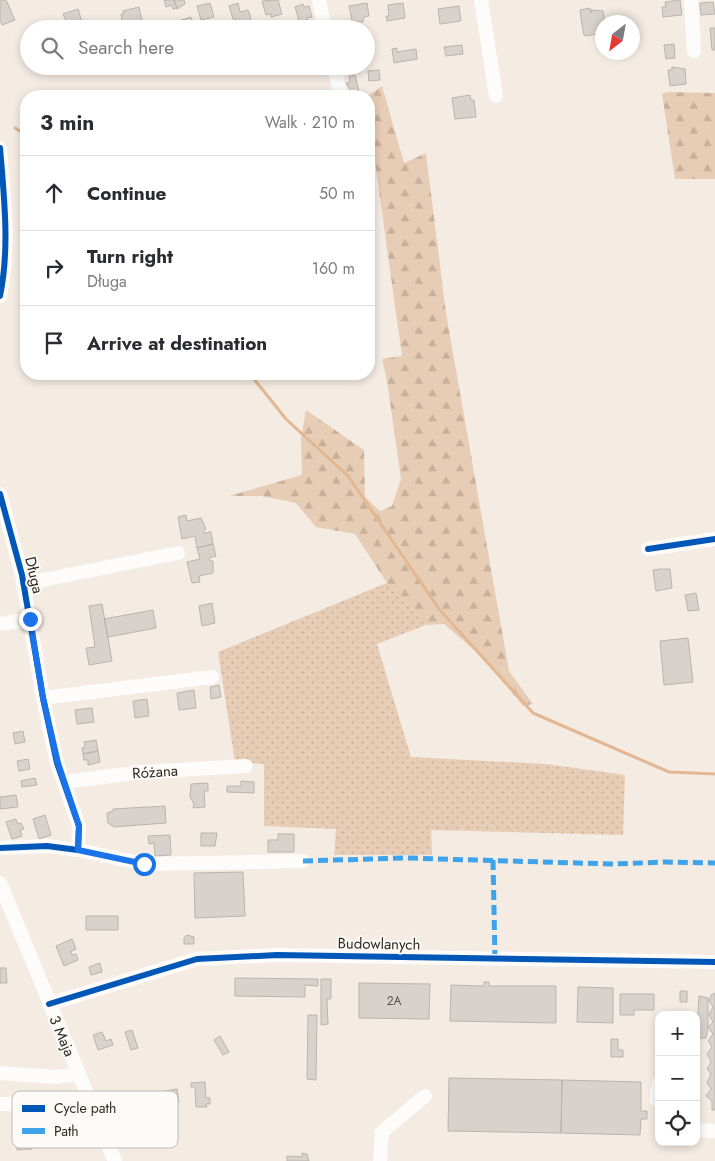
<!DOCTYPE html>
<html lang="en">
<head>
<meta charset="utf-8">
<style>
  :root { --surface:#fff; --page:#f7f7f7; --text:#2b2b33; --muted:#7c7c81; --line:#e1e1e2 }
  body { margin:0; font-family:Jost,sans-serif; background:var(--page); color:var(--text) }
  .controls { position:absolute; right:15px; bottom:15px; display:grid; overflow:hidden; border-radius:10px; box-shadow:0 2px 8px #0003 }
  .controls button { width:45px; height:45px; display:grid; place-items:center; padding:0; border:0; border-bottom:1px solid var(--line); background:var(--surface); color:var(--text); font:25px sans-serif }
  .compass { position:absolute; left:595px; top:15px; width:45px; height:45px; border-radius:50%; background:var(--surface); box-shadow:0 2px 8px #0003; rotate:211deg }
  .stop { position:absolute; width:15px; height:15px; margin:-11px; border:4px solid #1a73e8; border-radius:50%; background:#fff }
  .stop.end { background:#1a73e8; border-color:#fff; box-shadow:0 1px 5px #0008 }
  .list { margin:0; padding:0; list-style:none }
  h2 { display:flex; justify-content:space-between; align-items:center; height:65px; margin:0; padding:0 20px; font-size:21px }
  h2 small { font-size:16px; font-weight:400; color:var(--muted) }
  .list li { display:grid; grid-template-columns:32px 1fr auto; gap:15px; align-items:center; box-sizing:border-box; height:75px; padding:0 20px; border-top:1px solid var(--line) }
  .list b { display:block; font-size:19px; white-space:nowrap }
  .list p { margin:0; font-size:16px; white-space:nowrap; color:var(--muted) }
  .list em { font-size:16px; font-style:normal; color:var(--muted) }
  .icon { flex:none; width:28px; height:28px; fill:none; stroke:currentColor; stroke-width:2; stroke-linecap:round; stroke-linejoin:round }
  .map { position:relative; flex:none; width:715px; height:1161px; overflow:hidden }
  .search { position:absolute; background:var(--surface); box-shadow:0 2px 8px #0003; left:20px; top:20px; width:355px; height:55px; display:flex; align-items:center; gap:12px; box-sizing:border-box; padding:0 18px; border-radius:28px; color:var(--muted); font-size:19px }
  .panel { position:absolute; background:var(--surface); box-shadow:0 2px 8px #0003; left:20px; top:90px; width:355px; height:290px; border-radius:20px }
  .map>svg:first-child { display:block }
  .grass { fill:url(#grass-dots) }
  .forest { fill:url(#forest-firs) }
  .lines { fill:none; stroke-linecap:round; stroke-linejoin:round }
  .stream { stroke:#e2b792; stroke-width:3 }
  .building { fill:#d9d2cc; stroke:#bbb4ae }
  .minor { stroke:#fdfcfb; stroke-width:14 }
  .quiet { stroke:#3ea3eb; stroke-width:5; stroke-dasharray:10 5; stroke-linecap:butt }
  .cycleway-casing { stroke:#fdfaf7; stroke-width:9 }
  .cycleway { stroke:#0057b8; stroke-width:6 }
  .route { stroke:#1a73e8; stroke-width:6 }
  .labels { text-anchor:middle; stroke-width:4; stroke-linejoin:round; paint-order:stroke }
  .number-label { font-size:12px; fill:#5c5650 }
  .street-label { font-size:15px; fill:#302a25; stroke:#fdfaf7 }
  .key { fill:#fdfaf7; stroke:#c0bcb8; stroke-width:1 }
  .key-label { font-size:14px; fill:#302a25 }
</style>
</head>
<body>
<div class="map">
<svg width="715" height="1161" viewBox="0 0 715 1161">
  <defs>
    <pattern id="grass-dots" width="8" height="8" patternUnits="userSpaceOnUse" patternTransform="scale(1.25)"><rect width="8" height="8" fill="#e8cdb6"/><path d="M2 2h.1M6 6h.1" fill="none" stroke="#c7b09c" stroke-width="1.8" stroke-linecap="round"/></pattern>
    <pattern id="forest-firs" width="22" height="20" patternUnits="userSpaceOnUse" patternTransform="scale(1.25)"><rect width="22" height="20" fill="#e8cdb6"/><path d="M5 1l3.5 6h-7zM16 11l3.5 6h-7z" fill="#c7b09c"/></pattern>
  </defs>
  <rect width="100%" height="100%" fill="#f4ebe3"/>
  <!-- grass -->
  <path class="grass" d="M387,583L426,625L377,644L411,757L546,764L625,775L623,835L431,830L432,855H334L336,829L264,826V764L235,762L218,652Z"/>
  <!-- forest -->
  <path class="forest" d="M382,86L404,163L426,153L446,313L509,671L533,704L523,706L482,657L444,624L426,625L387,583L355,534L316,527L296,503L261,496H229L302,475L301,438L306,410L364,450L365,497L380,511L392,506L401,479L387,381L382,359L402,356L369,119V96H367Z
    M667,92L715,93V179H675L662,94Z"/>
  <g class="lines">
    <!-- stream -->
    <path class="stream" d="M15,128L26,135
      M250,374L286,419L348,476L439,609L533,713L669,772L715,774"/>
  </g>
  <!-- building -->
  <path class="building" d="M0,0H6L15,20L2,25L0,20Z
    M164,0H174L177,8L173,9L172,5L166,7Z
    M174,0H184L185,4L177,9Z
    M278,0L282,14L271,17V14L266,15L262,1Z
    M680,0L682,15L663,17L662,7H666L665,2Z
    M713,2L715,14L701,15L700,3Z
    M210,3L214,17L201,20L197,6Z
    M238,3L240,12L248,10L250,15L252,26L248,29H239L236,19H233L229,6Z
    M367,3L369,16L364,17L363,22L352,21L349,6Z
    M403,3L405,18L387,21L386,16H389L388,5Z
    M303,4L304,7L309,6L312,17L307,18L308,22L300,24L295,7Z
    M459,6L461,21L440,24L438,9Z
    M139,7L142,20L123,25L121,14H124L123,11Z
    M590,8L591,13V10L603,11L605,22H602V33L586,36L584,35L582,25L580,10Z
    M78,9L82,22L69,27L63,14Z
    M191,17L194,29H171L169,24Z
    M710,28H715V50H712Z
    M674,44L675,58L666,59L664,45Z
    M462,45L463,54L446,56L444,47Z
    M397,48V52L416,49L417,59L394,63L392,49Z
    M672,67L685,69L686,84L670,86L668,70H672Z
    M379,70L380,80L369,81L368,71Z
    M355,75L359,91L352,92L346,83L350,82L349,76Z
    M470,95L471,100H474L476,117L455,119L452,98Z
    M186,515L187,521L201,518L206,529L204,530V533L211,532L213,544L197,548L195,536L182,539L178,517Z
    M213,544L216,556L209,558L210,561H213V573L199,576L200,582L192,583L187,562L200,559L197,548Z
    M660,569H670L672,588L656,591L653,570Z
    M696,593L699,610L688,611L685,595Z
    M212,603L215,623L202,626L199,606Z
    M102,604L112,661L89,665L86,648L95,647L89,606Z
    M153,610L156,628L108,637L104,619Z
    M688,638L693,682L664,685L660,641Z
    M219,685L221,697L211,699L210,687Z
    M194,690L196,708L179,710L177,693Z
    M147,699L149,716L135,718L133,701Z
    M92,708L94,722L77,724L75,710Z
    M23,731L25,742L15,744L13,733Z
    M96,740L98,751L83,754L82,748L85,747L84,742Z
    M98,751L100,762L88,765V760H84L83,754Z
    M28,759L30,769L19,771L17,761Z
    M35,778L37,785L22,787L21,781Z
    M241,781L254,782V793L227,792V786H241Z
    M208,783V791H204L205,807L193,808L194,804L190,797L191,784Z
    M16,795L18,807L0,809V797Z
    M165,806L166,823L114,827L108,823L107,813L113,811V809Z
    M45,815L51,835L39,839L33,819Z
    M16,819L18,824L21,823L24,829L20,830L22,836L12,839L6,822Z
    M201,833H217L215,846H201Z
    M278,834H294V852H268V840H278Z
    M170,835L171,855L155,856L154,843L149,844L148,836Z
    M243,872L245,916L195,918L194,873Z
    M86,916H118V930H86Z
    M187,935L194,937V944H184V938Z
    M72,939L76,949L71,951L72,955L76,954L78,960L64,966L56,946Z
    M100,963L102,972L91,975L89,967Z
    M0,968H6L7,983H0Z
    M235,978L318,979V986L305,985V997L235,996Z
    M321,979H331V999H327L328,1024L321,1025Z
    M484,982H489V986H556V1023L450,1021L451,985L484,986Z
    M359,983L430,984L429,1019L359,1018Z
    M578,987L613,988V1023L577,1022Z
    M680,991H687V1002H680Z
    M715,993V1110H712V1101L706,1096L711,1089L707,1083L711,1074L707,1069L711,1062L707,1054L712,1047L708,1041L713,1034L708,1027L713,1022L709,1015L713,1007L709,1001L711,995Z
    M620,994H654V1010H634V1015H620Z
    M699,996L708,998V1029L706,1038H699V1033H697Z
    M308,1015H317L316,1080L307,1079Z
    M132,1030L138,1048L131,1050L125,1032Z
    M102,1032L106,1041L111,1039L113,1045L98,1050L93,1035Z
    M220,1036L229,1052L223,1055L214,1040Z
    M611,1039H618V1050H623V1057H611Z
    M449,1078L562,1080L561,1133L448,1131Z
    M562,1080L641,1082V1111H647V1119H641L640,1135L561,1133Z
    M205,1082L206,1098H210V1104H206L207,1107H196L195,1087H191V1083Z
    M177,1089L179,1102H173L174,1106L161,1107L159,1092Z
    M22,1134L35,1135L32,1149L17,1150V1136Z
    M302,1153L307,1154L309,1161H287V1156L302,1157Z"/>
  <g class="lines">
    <!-- minor -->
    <path class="minor" d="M319,0L325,29
      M481,0L496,96
      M691,0L694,51
      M334,66L340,93
      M0,148C4,197 10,248 0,296
      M0,494L22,575L43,698L57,763L79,826L78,850L47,846L0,848
      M648,549L715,539
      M23,584L178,553
      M0,624L30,619
      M43,698L212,677
      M65,782L142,772L246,766
      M78,850L144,864L303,861
      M0,883L115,1161
      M49,1004L197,959L277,955L715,962
      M0,1073L55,1077L78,1074
      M659,1083L656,1099L659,1101
      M0,1104L67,1105L90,1101
      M696,1130L715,1131
      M380,1161L382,1132L425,1096"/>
    <!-- quiet -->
    <path class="quiet" d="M493,860L495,959
      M303,861L405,858L613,864L666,862L715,863"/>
    <!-- cycleway casing -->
    <g class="cycleway-casing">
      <path id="cycleway" d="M0,148C4,197 10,248 0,296
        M0,494L22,575L43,698L57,763L79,826L78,850L47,846L0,848
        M648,549L715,539
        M49,1004L197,959L277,955L715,962"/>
    </g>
    <!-- cycleway -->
    <use href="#cycleway" class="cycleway"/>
  </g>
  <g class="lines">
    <!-- route -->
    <path class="route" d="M30,619L43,698L58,763L79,826L78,850L144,864"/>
  </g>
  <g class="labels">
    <!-- number labels -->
    <g class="number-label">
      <text x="394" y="1005">2A</text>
    </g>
    <!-- street labels -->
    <g class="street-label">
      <text transform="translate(34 575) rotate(77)" y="5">Długa</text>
      <text transform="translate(155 772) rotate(-4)" y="5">Różana</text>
      <text transform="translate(379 944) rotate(1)" y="5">Budowlanych</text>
      <text transform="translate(62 1036) rotate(67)" y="5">3 Maja</text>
    </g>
  </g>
  <!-- legend -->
  <rect x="12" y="1091" width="166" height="57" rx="8" class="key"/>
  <rect x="22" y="1105" width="23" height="7" fill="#0057b8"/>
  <rect x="22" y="1128" width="23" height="6" fill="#3ea3eb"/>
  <g class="key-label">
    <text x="54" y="1113">Cycle path</text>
    <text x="54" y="1136">Path</text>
  </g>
</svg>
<div class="controls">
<button>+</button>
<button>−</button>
<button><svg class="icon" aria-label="locate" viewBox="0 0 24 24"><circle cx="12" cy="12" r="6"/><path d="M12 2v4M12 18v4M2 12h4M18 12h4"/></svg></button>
</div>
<svg class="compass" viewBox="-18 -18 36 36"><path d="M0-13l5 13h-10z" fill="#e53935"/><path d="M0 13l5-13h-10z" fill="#7c7c81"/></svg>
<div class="stop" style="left:144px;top:864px"></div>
<div class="stop end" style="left:30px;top:619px"></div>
<div class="search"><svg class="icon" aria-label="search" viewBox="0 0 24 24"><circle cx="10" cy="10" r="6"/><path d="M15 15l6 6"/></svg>Search here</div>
<section class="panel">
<h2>3 min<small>Walk · 210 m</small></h2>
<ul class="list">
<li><svg class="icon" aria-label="ahead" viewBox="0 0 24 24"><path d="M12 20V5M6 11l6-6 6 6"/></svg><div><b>Continue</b></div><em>50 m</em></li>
<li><svg class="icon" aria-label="right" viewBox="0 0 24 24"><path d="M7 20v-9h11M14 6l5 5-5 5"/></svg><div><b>Turn right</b><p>Długa</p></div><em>160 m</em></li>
<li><svg class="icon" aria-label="arrive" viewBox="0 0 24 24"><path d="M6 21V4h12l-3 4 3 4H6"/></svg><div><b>Arrive at destination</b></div></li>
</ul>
</section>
</div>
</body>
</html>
